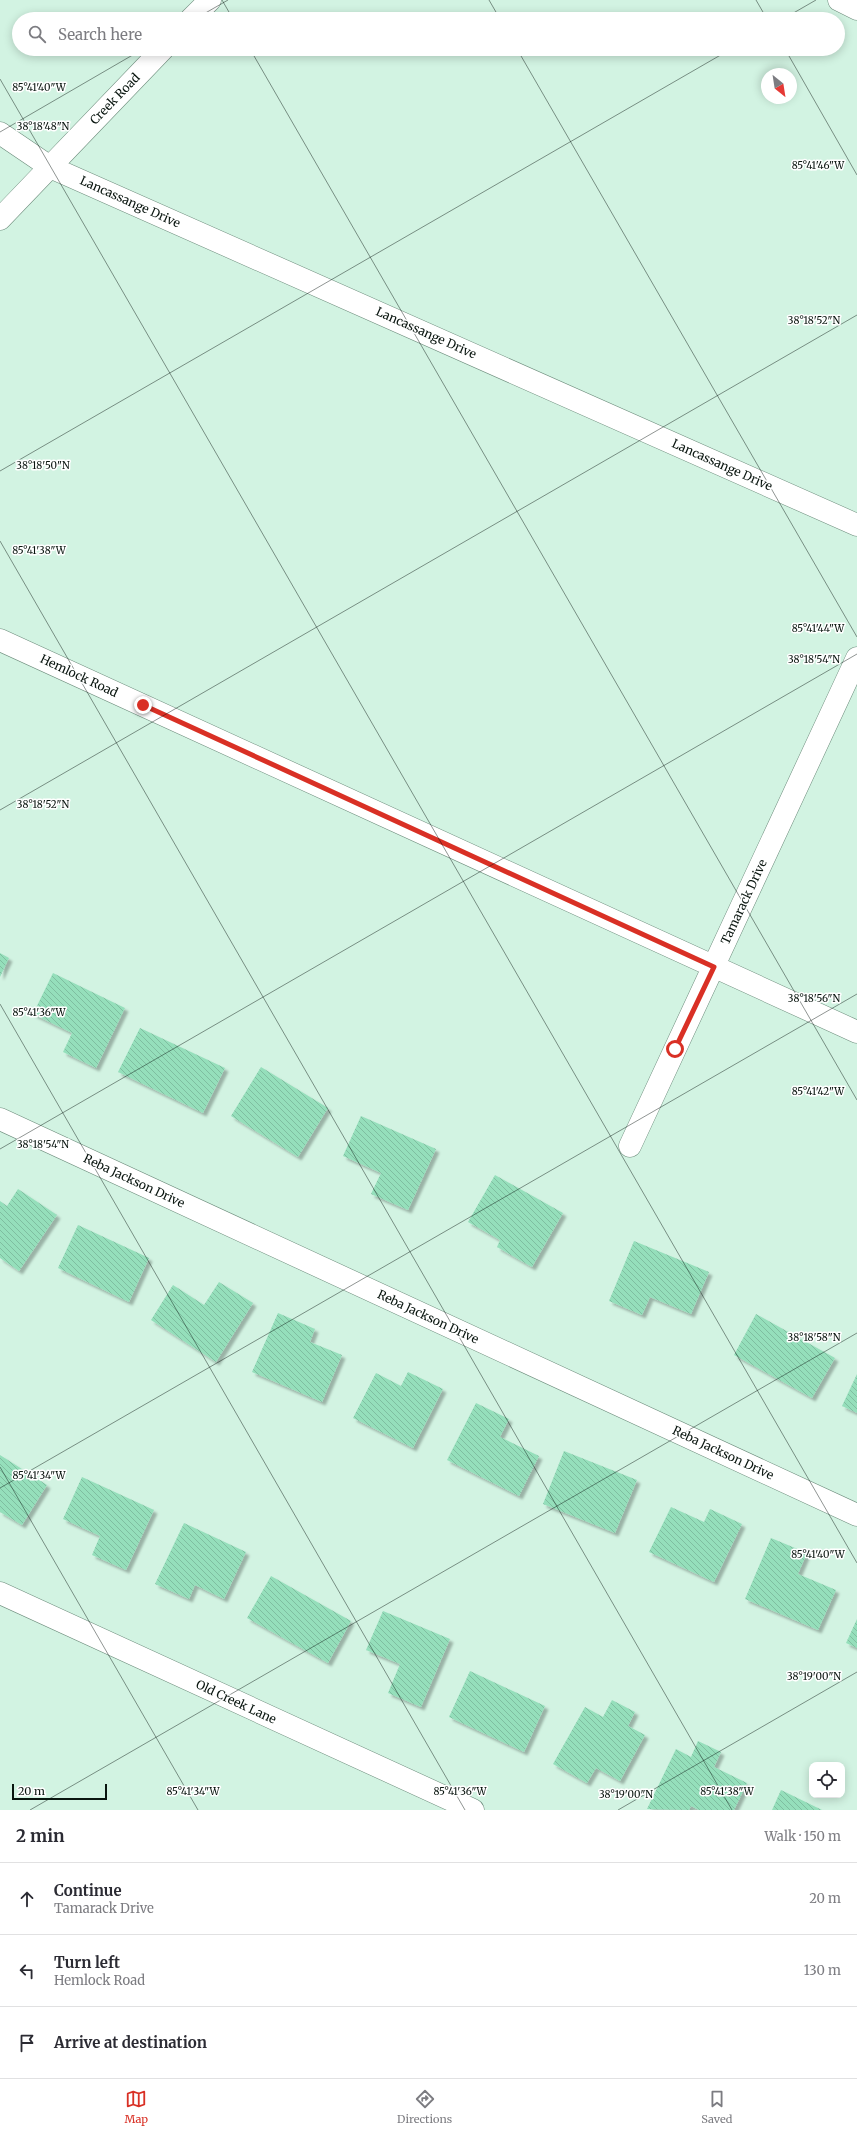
<!DOCTYPE html>
<html lang="en">
<head>
<meta charset="utf-8">
<style>
  :root { --surface:#fff; --page:#f2f2f3; --text:#2b2b33; --muted:#7c7c81; --line:#e1e1e2; --accent:#d93025 }
  body { margin:0; font-family:Merriweather,serif; background:var(--page); color:var(--text) }
  .controls { position:absolute; right:12px; bottom:12px; display:grid; overflow:hidden; border-radius:8px; box-shadow:0 2px 10px #0003 }
  .controls button { width:36px; height:36px; display:grid; place-items:center; padding:0; border:0; border-bottom:1px solid var(--line); background:var(--surface); color:var(--text); font:20px sans-serif }
  .compass { position:absolute; left:761px; top:68px; width:36px; height:36px; border-radius:50%; background:var(--surface); box-shadow:0 2px 10px #0003; rotate:150deg }
  .scale { position:absolute; left:12px; bottom:10px; width:95px; box-sizing:border-box; padding-left:4px; border:2px solid #09150f; border-top:0; font-size:11px; line-height:14px; white-space:nowrap; color:#09150f; -webkit-text-stroke:3px #fff; paint-order:stroke }
  .stop { position:absolute; width:12px; height:12px; margin:-9px; border:3px solid #d93025; border-radius:50%; background:#fff }
  .stop.end { background:#d93025; border-color:#fff; box-shadow:0 1px 4px #0008 }
  .list { margin:0; padding:0; list-style:none }
  h2 { display:flex; justify-content:space-between; align-items:center; height:52px; margin:0; padding:0 16px; font-size:17px }
  h2 small { font-size:13px; font-weight:400; color:var(--muted) }
  .list li { display:grid; grid-template-columns:26px 1fr auto; gap:12px; align-items:center; box-sizing:border-box; height:72px; padding:0 16px; border-top:1px solid var(--line) }
  .list b { display:block; font-size:15px; white-space:nowrap }
  .list p { margin:0; font-size:13px; white-space:nowrap; color:var(--muted) }
  .list em { font-size:13px; font-style:normal; color:var(--muted) }
  .icon { flex:none; width:22px; height:22px; fill:none; stroke:currentColor; stroke-width:2; stroke-linecap:round; stroke-linejoin:round }
  .map { position:relative; flex:none; width:857px; height:1810px; overflow:hidden }
  .search { position:absolute; background:var(--surface); box-shadow:0 2px 10px #0003; left:12px; right:12px; top:12px; height:44px; display:flex; align-items:center; gap:10px; box-sizing:border-box; padding:0 14px; border-radius:22px; color:var(--muted); font-size:15px }
  .sheet { height:268px; background:var(--surface) }
  nav { display:flex; justify-content:space-around; align-items:center; box-sizing:border-box; height:56px; border-top:1px solid var(--line); background:var(--surface); font-size:11px; color:var(--muted) }
  nav a { display:grid; justify-items:center; gap:2px }
  nav .on { color:var(--accent) }
  .map>svg:first-child { display:block }
  .building { fill:url(#building-back-hatch); filter:url(#shadow) }
  .lines { fill:none; stroke-linecap:round; stroke-linejoin:round }
  .minor-casing { stroke:#6e8d7d; stroke-width:23 }
  .minor { stroke:#fff; stroke-width:22 }
  .route { stroke:#d93025; stroke-width:5 }
  .ticks { fill:none; stroke:#09150f; stroke-width:1; stroke-opacity:0.45 }
  .labels { text-anchor:middle; stroke-width:3; stroke-linejoin:round; paint-order:stroke }
  .street-label { font-size:12px; fill:#09150f; stroke:#fff }
  .ticks-label { font-size:10px; text-anchor:middle; fill:#09150f; stroke:#fff; stroke-width:3; stroke-linejoin:round; paint-order:stroke }
</style>
</head>
<body>
<div class="map">
<svg width="857" height="1810" viewBox="0 0 857 1810">
  <defs>
    <pattern id="building-back-hatch" width="6" height="6" patternUnits="userSpaceOnUse"><rect width="6" height="6" fill="#95dfbb"/><path d="M-1 5l2 2M0 0l6 6M5-1l2 2" fill="none" stroke="#7fbea0"/></pattern>
    <filter id="shadow"><feDropShadow dx="3.5" dy="3.5" stdDeviation="1" flood-color="#0004"/></filter>
  </defs>
  <rect width="100%" height="100%" fill="#d2f3e2"/>
  <!-- building -->
  <path class="building" d="M0,953L9,958L0,977Z
    M53,973L125,1008L96,1068L63,1052L72,1033L33,1014Z
    M140,1028L225,1068L203,1113L118,1072Z
    M261,1067L328,1108L298,1157L231,1116Z
    M361,1116L436,1149L408,1210L371,1194L381,1173L343,1156Z
    M495,1175L563,1213L532,1267L497,1247L500,1240L468,1222Z
    M18,1189L57,1215L19,1271L0,1258V1201L7,1206Z
    M78,1225L149,1258L129,1302L58,1268Z
    M634,1241L709,1272L691,1314L650,1297L642,1315L609,1301Z
    M219,1282L253,1303L216,1362L151,1320L173,1285L204,1305Z
    M278,1313L315,1329L310,1342L342,1355L322,1402L252,1372Z
    M756,1314L835,1358L812,1398L734,1355Z
    M408,1372L443,1389L413,1448L353,1418L376,1373L401,1386Z
    M857,1374V1413L842,1406Z
    M476,1403L509,1419L500,1437L539,1456L519,1496L447,1460Z
    M564,1451L637,1480L615,1533L543,1504Z
    M0,1455L47,1485L22,1525L0,1512Z
    M82,1477L154,1510L126,1570L92,1555L100,1536L63,1519Z
    M671,1507L704,1522L710,1509L742,1524L714,1582L649,1552Z
    M184,1523L246,1552L224,1599L195,1585L189,1599L155,1584Z
    M771,1538L807,1553L798,1574L836,1590L818,1630L745,1599Z
    M271,1576L351,1621L328,1663L247,1618Z
    M383,1611L450,1639L421,1707L388,1693L400,1664L366,1650Z
    M857,1619V1648L846,1643Z
    M470,1671L545,1706L524,1752L449,1717Z
    M612,1700L635,1712L628,1726L645,1735L620,1781L596,1768L587,1783L553,1764L585,1707L603,1717Z
    M698,1741L721,1752L714,1767L747,1783L734,1810H699L691,1806L689,1810L647,1809L676,1749L691,1757Z
    M781,1790L822,1810H772Z"/>
  <g class="lines">
    <!-- minor casing -->
    <g class="minor-casing">
      <path id="minor" d="M839,0L857,9
        M191,19L210,0
        M0,133L50,167L857,525
        M0,219L163,49
        M0,640L857,1032
        M0,1119L857,1515
        M630,1146L857,658
        M0,1593L473,1810"/>
    </g>
    <!-- minor -->
    <use href="#minor" class="minor"/>
  </g>
  <g class="lines">
    <!-- route -->
    <path class="route" d="M143,705L714,967L675,1049"/>
  </g>
  <!-- ticks -->
  <path class="ticks" d="M222,0L233,19M489,0L500,19M756,0L767,19M195,19L228,0M783,19L816,0M250,49L857,1100M517,49L857,637M785,49L857,175M0,79L857,1563M0,132L143,49M0,471L731,49M0,541L732,1810M0,810L857,315M0,1004L465,1810M0,1149L857,654M0,1467L198,1810M0,1488L857,994M30,1810L857,1333M618,1810L857,1672"/>
  <g class="labels">
    <!-- street labels -->
    <g class="street-label">
      <text transform="translate(115 99) rotate(-46)" y="4">Creek Road</text>
      <text transform="translate(130 202) rotate(24)" y="4">Lancassange Drive</text>
      <text transform="translate(426 333) rotate(24)" y="4">Lancassange Drive</text>
      <text transform="translate(722 465) rotate(24)" y="4">Lancassange Drive</text>
      <text transform="translate(79 676) rotate(25)" y="4">Hemlock Road</text>
      <text transform="translate(744 902) rotate(-65)" y="4">Tamarack Drive</text>
      <text transform="translate(134 1181) rotate(25)" y="4">Reba Jackson Drive</text>
      <text transform="translate(428 1317) rotate(25)" y="4">Reba Jackson Drive</text>
      <text transform="translate(723 1453) rotate(25)" y="4">Reba Jackson Drive</text>
      <text transform="translate(236 1702) rotate(25)" y="4">Old Creek Lane</text>
    </g>
  </g>
  <g class="ticks-label">
    <text x="39" y="91">85°41'40"W</text>
    <text x="43" y="130">38°18'48"N</text>
    <text x="818" y="169">85°41'46"W</text>
    <text x="814" y="324">38°18'52"N</text>
    <text x="43" y="469">38°18'50"N</text>
    <text x="39" y="554">85°41'38"W</text>
    <text x="818" y="632">85°41'44"W</text>
    <text x="814" y="663">38°18'54"N</text>
    <text x="43" y="808">38°18'52"N</text>
    <text x="814" y="1002">38°18'56"N</text>
    <text x="39" y="1016">85°41'36"W</text>
    <text x="818" y="1095">85°41'42"W</text>
    <text x="43" y="1148">38°18'54"N</text>
    <text x="814" y="1341">38°18'58"N</text>
    <text x="39" y="1479">85°41'34"W</text>
    <text x="818" y="1558">85°41'40"W</text>
    <text x="814" y="1680">38°19'00"N</text>
    <text x="193" y="1795">85°41'34"W</text>
    <text x="460" y="1795">85°41'36"W</text>
    <text x="727" y="1795">85°41'38"W</text>
    <text x="626" y="1798">38°19'00"N</text>
  </g>
</svg>
<div class="controls">
<button><svg class="icon" aria-label="locate" viewBox="0 0 24 24"><circle cx="12" cy="12" r="6"/><path d="M12 2v4M12 18v4M2 12h4M18 12h4"/></svg></button>
</div>
<svg class="compass" viewBox="-18 -18 36 36"><path d="M0-13l5 13h-10z" fill="#e53935"/><path d="M0 13l5-13h-10z" fill="#7c7c81"/></svg>
<div class="scale">20 m</div>
<div class="stop" style="left:675px;top:1049px"></div>
<div class="stop end" style="left:143px;top:705px"></div>
<div class="search"><svg class="icon" aria-label="search" viewBox="0 0 24 24"><circle cx="10" cy="10" r="6"/><path d="M15 15l6 6"/></svg>Search here</div>
</div>
<section class="sheet">
<h2>2 min<small>Walk · 150 m</small></h2>
<ul class="list">
<li><svg class="icon" aria-label="ahead" viewBox="0 0 24 24"><path d="M12 20V5M6 11l6-6 6 6"/></svg><div><b>Continue</b><p>Tamarack Drive</p></div><em>20 m</em></li>
<li><svg class="icon" aria-label="left" viewBox="0 0 24 24"><path d="M17 20v-9H6M10 6l-5 5 5 5"/></svg><div><b>Turn left</b><p>Hemlock Road</p></div><em>130 m</em></li>
<li><svg class="icon" aria-label="arrive" viewBox="0 0 24 24"><path d="M6 21V4h12l-3 4 3 4H6"/></svg><div><b>Arrive at destination</b></div></li>
</ul>
</section>
<nav>
<a class="on"><svg class="icon" aria-label="map" viewBox="0 0 24 24"><path d="M3 6l6-2 6 2 6-2v14l-6 2-6-2-6 2zM9 4v14M15 6v14"/></svg>Map</a>
<a><svg class="icon" aria-label="directions" viewBox="0 0 24 24"><path d="M12 3l9 9-9 9-9-9zM9 14v-3h6M13 9l2 2-2 2"/></svg>Directions</a>
<a><svg class="icon" aria-label="saved" viewBox="0 0 24 24"><path d="M7 4h10v16l-5-4-5 4z"/></svg>Saved</a>
</nav>
</body>
</html>
